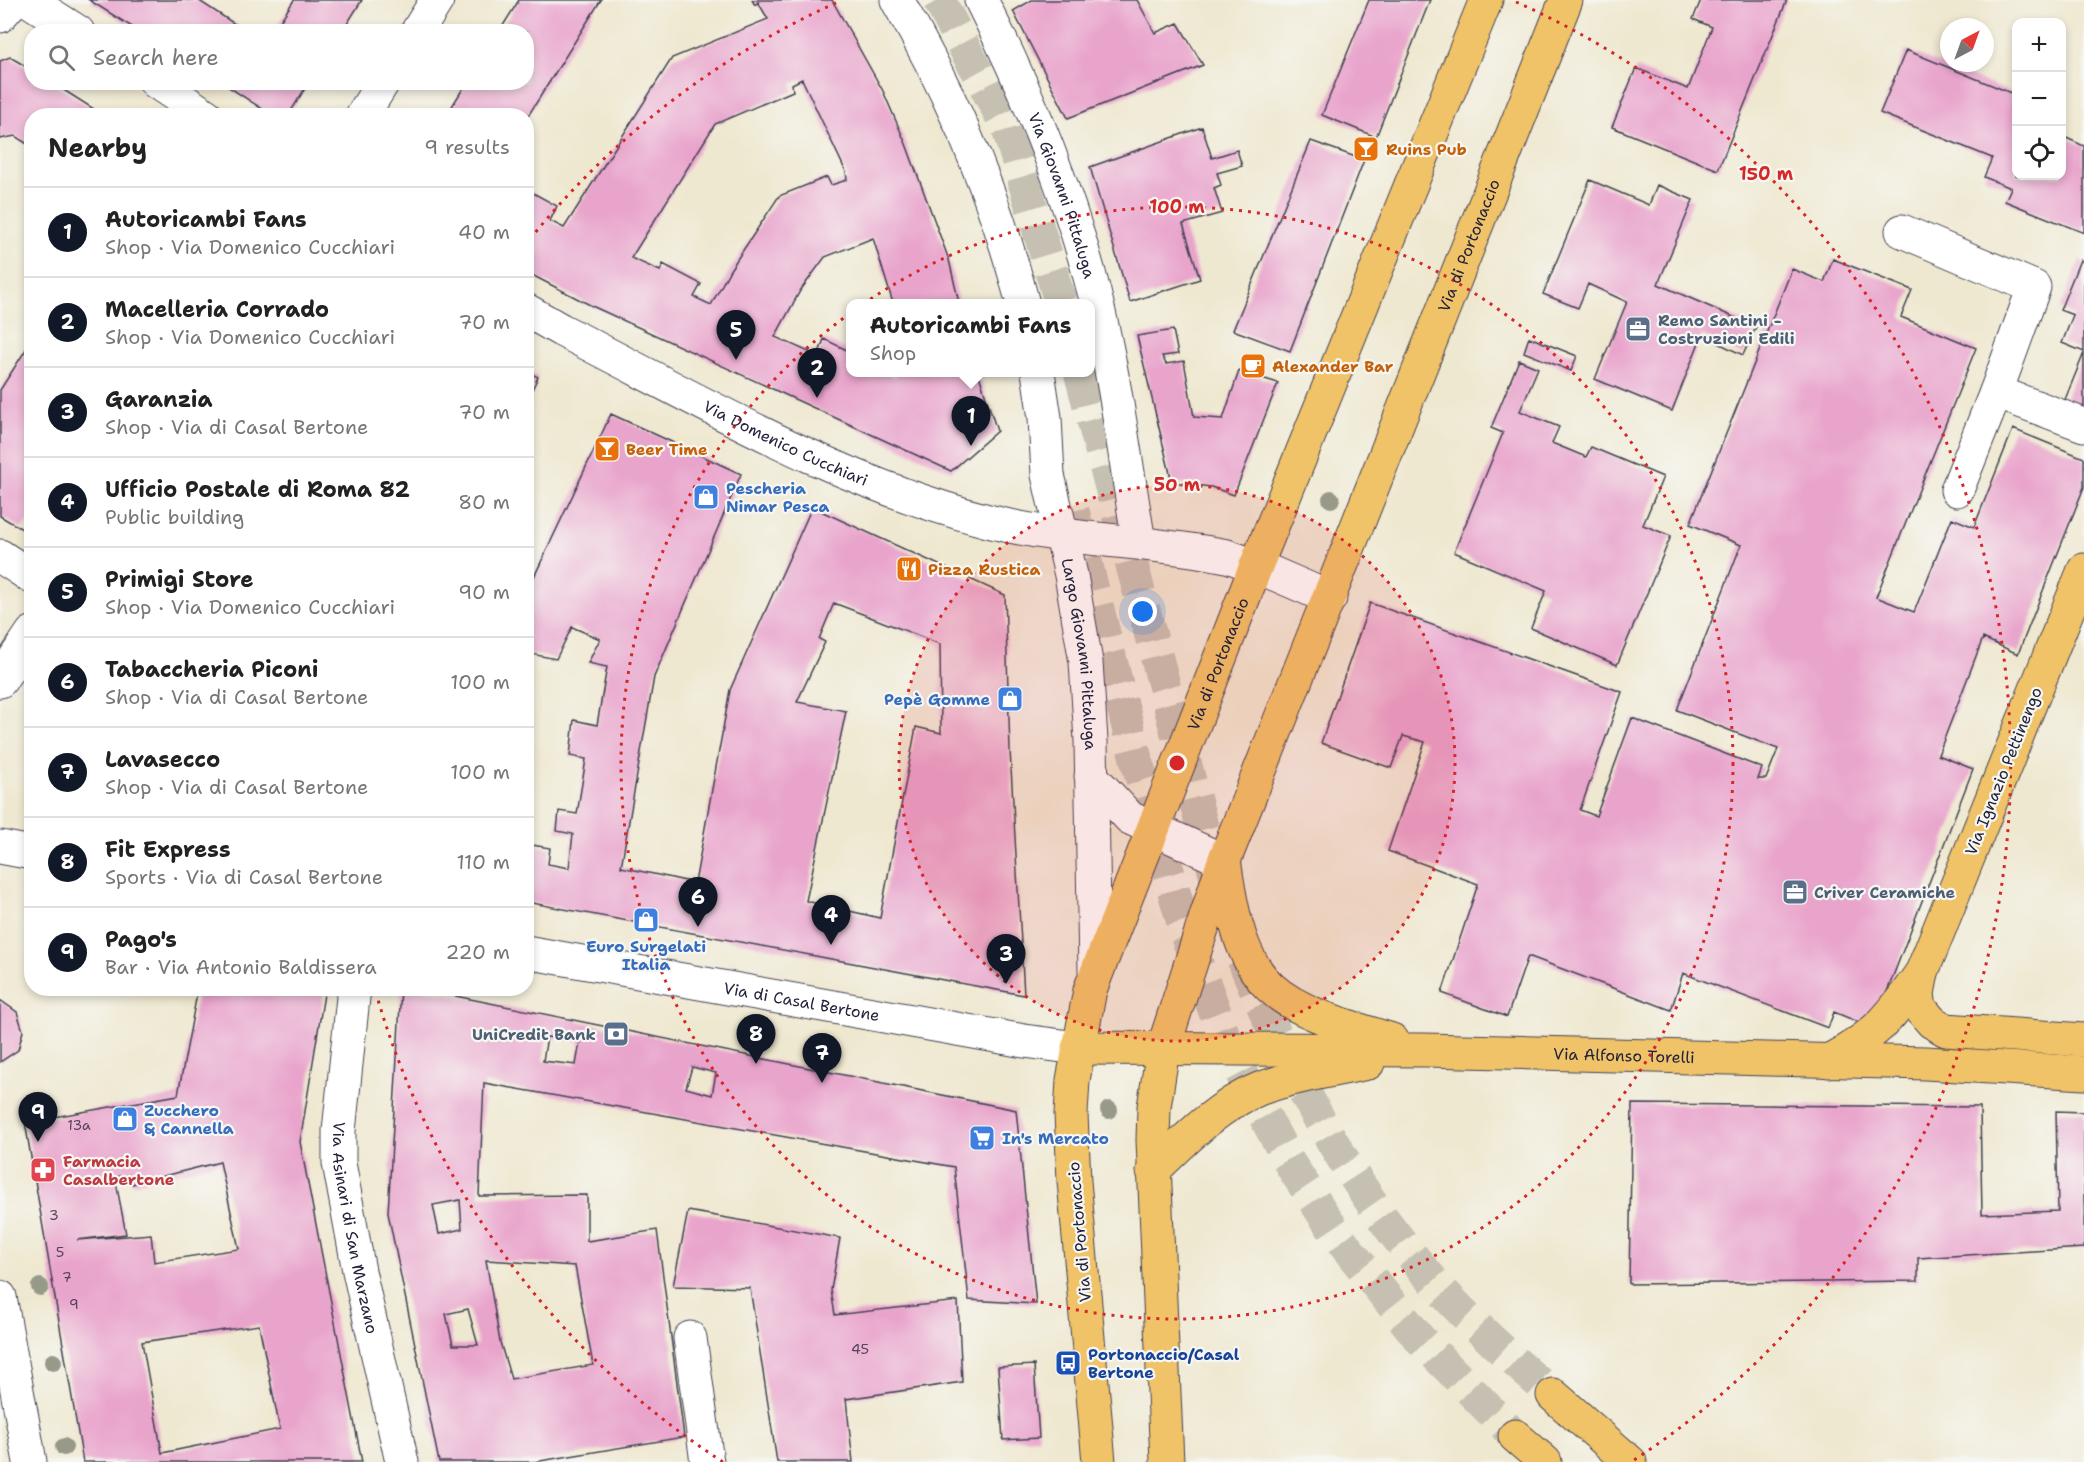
<!DOCTYPE html>
<html lang="en">
<head>
<meta charset="utf-8">
<style>
  :root { --surface:#fff; --page:#f6f6f6; --text:#222; --muted:#767676; --line:#e0e0e0; --accent:#111827 }
  body { margin:0; font-family:"Shantell Sans",sans-serif; background:var(--page); color:var(--text) }
  .controls { position:absolute; right:18px; top:18px; display:grid; overflow:hidden; border-radius:12px; box-shadow:0 3px 9px #0003 }
  .controls button { width:54px; height:54px; display:grid; place-items:center; padding:0; border:0; border-bottom:2px solid var(--line); background:var(--surface); color:var(--text); font:30px sans-serif }
  .compass { position:absolute; left:1940px; top:18px; width:54px; height:54px; border-radius:50%; background:var(--surface); box-shadow:0 3px 9px #0003; rotate:41deg }
  .you { position:absolute; left:1143px; top:612px; width:21px; height:21px; margin:-15px; border:4px solid #fff; border-radius:50%; background:#1a73e8; box-shadow:0 0 0 9px #1a73e833 }
  .badge { display:grid; place-items:center; width:39px; height:39px; border-radius:50%; background:var(--accent); color:#fff; font-size:20px; font-weight:700 }
  .pin { position:absolute; translate:-50% -50px; filter:drop-shadow(0 2px 3px #0008) }
  .pin::after { content:''; position:absolute; top:32px; width:21px; height:18px; background:inherit; clip-path:polygon(0 0,100% 0,50% 100%) }
  .popup { position:absolute; left:846px; top:299px; width:249px; height:78px; box-sizing:border-box; display:grid; place-content:center; border-radius:12px; background:var(--surface); filter:drop-shadow(0 2px 4px #0005); font-size:20px; white-space:nowrap; color:var(--muted) }
  .popup b { font-size:22px; color:var(--text) }
  .popup::after { content:''; position:absolute; left:50%; top:100%; margin-left:-12px; border:12px solid transparent; border-top-color:var(--surface) }
  .list { margin:0; padding:0; list-style:none }
  h2 { display:flex; justify-content:space-between; align-items:center; height:78px; margin:0; padding:0 24px; font-size:26px }
  h2 small { font-size:20px; font-weight:400; color:var(--muted) }
  .list li { display:grid; grid-template-columns:39px 1fr auto; gap:18px; align-items:center; box-sizing:border-box; height:90px; padding:0 24px; border-top:2px solid var(--line) }
  .list b { display:block; font-size:22px; white-space:nowrap }
  .list p { margin:0; font-size:20px; white-space:nowrap; color:var(--muted) }
  .list em { font-size:20px; font-style:normal; color:var(--muted) }
  .icon { flex:none; width:33px; height:33px; fill:none; stroke:currentColor; stroke-width:2; stroke-linecap:round; stroke-linejoin:round }
  .map { position:relative; flex:none; width:2084px; height:1462px; overflow:hidden }
  .search { position:absolute; background:var(--surface); box-shadow:0 3px 9px #0003; left:24px; top:24px; width:510px; height:66px; display:flex; align-items:center; gap:15px; box-sizing:border-box; padding:0 21px; border-radius:24px; color:var(--muted); font-size:22px }
  .panel { position:absolute; background:var(--surface); box-shadow:0 3px 9px #0003; left:24px; top:108px; width:510px; height:888px; border-radius:24px }
  .map>svg:first-child { display:block }
  .building { fill:#e9a4cc; fill-rule:evenodd }
  .lines { fill:none; stroke-linecap:round; stroke-linejoin:round }
  .highway-tunnel { stroke:#c6c0b2; stroke-width:33; stroke-dasharray:33 16; stroke-linecap:butt }
  .minor-casing { stroke:#414051; stroke-width:35 }
  .major-casing { stroke:#414051; stroke-width:35 }
  .highway-casing { stroke:#414051; stroke-width:35 }
  .minor { stroke:#fff; stroke-width:33 }
  .major { stroke:#f1c369; stroke-width:33 }
  .highway { stroke:#f1c369; stroke-width:33 }
  .tree { fill:#979989 }
  .ring { fill:none; stroke:#d62828; stroke-width:3; stroke-dasharray:3 6 }
  .labels { text-anchor:middle; stroke-width:4.5; stroke-linejoin:round; paint-order:stroke }
  .number-label { font-size:14px; fill:#54425f }
  .food-label { font-size:16px; font-weight:bold; fill:#c56008; stroke:#f6f6f2; text-anchor:start }
  .street-label { font-size:16px; fill:#22223b; stroke:#f6f6f2 }
  .service-label { font-size:16px; font-weight:bold; fill:#4e5e75; stroke:#f6f6f2; text-anchor:start }
  .shop-label { font-size:16px; font-weight:bold; fill:#366cbe; stroke:#f6f6f2; text-anchor:start }
  .health-label { font-size:16px; font-weight:bold; fill:#be3a42; stroke:#f6f6f2; text-anchor:start }
  .transit-label { font-size:16px; font-weight:bold; fill:#164399; stroke:#f6f6f2; text-anchor:start }
  .centre { fill:#d62828; stroke:#f6f6f2; stroke-width:3 }
  .ring-label { font-size:18px; text-anchor:middle; font-weight:bold; fill:#d62828; stroke:#f6f6f2; stroke-width:4.5; stroke-linejoin:round; paint-order:stroke }
</style>
</head>
<body>
<div class="map">
<svg width="2084" height="1462" viewBox="0 0 2084 1462">
  <rect width="100%" height="100%" fill="#f6f6f2"/>
  <filter id="ink" filterUnits="userSpaceOnUse"><feTurbulence type="fractalNoise" baseFrequency=".0167" numOctaves="2"/><feDisplacementMap in="SourceGraphic" scale="12" xChannelSelector="R" yChannelSelector="G"/><feConvolveMatrix kernelMatrix="1 2 1 2 8 2 1 2 1" color-interpolation-filters="sRGB"/></filter>
  <filter id="wash" filterUnits="userSpaceOnUse"><feTurbulence type="fractalNoise" baseFrequency=".008" numOctaves="4" result="noise"/><feDisplacementMap in="SourceGraphic" scale="24" xChannelSelector="R" yChannelSelector="G"/><feGaussianBlur stdDeviation="1.35" result="paint"/><feColorMatrix in="noise" values="0 0 0 0 0 0 0 0 0 0 0 0 0 0 0 0 0 1.4 0 .05"/><feComposite in="paint" operator="in"/></filter>
  <g filter="url(#wash)">
    <rect width="100%" height="100%" fill="#efe8d0"/>
    <g id="blocks">
      <!-- building -->
      <path class="building" d="M89,0H198L247,32H140Z
        M294,0H362L342,32H273Z
        M519,0H601L528,116H446L467,82H526V32H499Z
        M752,0H832L883,91L906,144L949,260L959,303H893L873,238L825,257L800,291L775,337L818,356L824,339L851,352V372H884L895,377L899,372H978L997,431L951,471L592,306L526,272V189L557,206L550,221L564,228L672,58L768,19L758,2L755,5ZM802,79L846,172L847,180L831,185L827,177L779,196L730,270L711,305L694,297L701,284L663,264L660,271L631,258L715,124L793,91L792,84Z
        M1032,0H1137L1155,33L1178,23L1203,65L1068,118L1013,11Z
        M1369,0H1430L1376,137L1322,115Z
        M1701,0H1787L1718,170L1612,127L1636,68L1688,89L1712,27L1693,19Z
        M1906,50L2016,95V176H2062V136L2084,146V233L2005,201L2011,188L1984,177L1992,158L1880,113Z
        M10,57L32,70V82H51L105,116H32V147L15,136L0,139V61Z
        M221,82H309L288,116H273Z
        M1202,127L1212,158L1237,150L1242,166L1217,173L1221,185L1214,188L1222,213L1183,224L1200,279L1130,302L1090,167Z
        M1311,141L1364,160L1290,351L1233,330Z
        M1590,180L1649,205L1657,185L1693,200L1658,284L1756,327L1743,355L1702,335L1672,411L1595,379L1627,302L1588,284L1578,308L1543,294Z
        M1833,259L1912,290L1901,317L1976,348L1876,597L1914,612L1952,518L1974,527L2013,429L2084,458V487L2018,654L1983,638L1938,755L1973,769L1873,1028L1834,1012L1828,1028L1683,973L1671,1010L1528,956L1507,1017L1442,993L1478,884L1388,851L1425,742L1403,736L1391,768L1321,743L1370,603L1622,692L1580,810L1596,816L1632,718L1762,768L1758,779H1766L1778,749L1677,710L1741,545L1690,524L1792,269L1824,282Z
        M2080,260L2084,262V352L2062,343L2073,315L2060,310Z
        M1173,330L1178,354L1162,356L1166,364L1184,361L1194,417L1223,419L1239,371L1278,383L1234,495L1211,487L1172,482L1137,336Z
        M1529,337L1577,356L1571,371L1524,352Z
        M32,340V514L22,529L0,516V390Z
        M2084,353V410L2064,402Z
        M1519,360L1538,368L1520,411L1559,427L1552,443L1586,457L1591,447L1663,477L1643,525L1671,536L1617,665L1531,628L1546,591L1454,552L1503,433L1491,428Z
        M526,371L538,377L526,402Z
        M611,414L741,474L654,677L621,867L695,883L730,690L812,507L1005,595L1010,750L1024,995L526,902V844L550,848L548,864L569,868L573,834L557,831L559,811L577,814L586,759L570,756L574,720L597,725L607,667L588,663L600,639L572,627L556,659L526,653V594ZM834,603L940,644L941,733L916,727L880,918L806,901L846,711L797,702L825,642L819,639Z
        M198,988H325L300,1142L362,1462H83L25,1122L178,1095ZM220,1162L239,1249L154,1262L151,1234L77,1240L126,1234L115,1177L131,1175L132,1184ZM259,1325L280,1429L162,1453L142,1342Z
        M401,988H416L1016,1110L1036,1304L969,1300L954,1167L484,1083L479,1196L587,1195V1241L657,1230L684,1437L534,1462H439L388,1213ZM547,1037L580,1042L576,1065L543,1061ZM692,1067L716,1073L712,1095L686,1088ZM460,1200L462,1229L439,1234L433,1205ZM486,1260L575,1266L593,1365L511,1379L500,1342ZM468,1309L478,1345H453L446,1314Z
        M0,1000L17,1012L23,1031L18,1050L0,1062Z
        M1632,1104L1980,1107L1982,1214L2058,1211L2056,1111L2084,1112V1248L1918,1258V1281L1629,1284Z
        M688,1211L840,1238L831,1290L835,1315L958,1301L962,1382L846,1399L853,1462H777L750,1288L673,1286Z
        M1034,1365L1039,1438L1003,1440L998,1367Z"/>
    </g>
  </g>
  <g filter="url(#ink)">
    <use href="#blocks" fill-opacity="0" stroke="#414051" stroke-width="1.5"/>
    <g class="lines">
      <!-- highway-tunnel -->
      <path class="highway-tunnel" d="M939,0L1008,129L1061,304
        M1080,372L1216,878
        M1073,511L1135,755L1187,937L1230,1052L1292,1167L1339,1238L1419,1338L1515,1436
        M1243,959C1298,1096 1375,1232 1485,1334C1507,1355 1530,1375 1553,1395"/>
      <!-- minor casing -->
      <g class="minor-casing">
        <g id="minor">
          <path d="M28,0L78,32"/>
          <path d="M897,0C953,96 995,196 1023,304"/>
          <path id="s1" d="M981,0C1028,93 1068,190 1094,292C1115,374 1125,459 1139,542"/>
          <path d="M0,16L14,0"/>
          <path d="M417,32L437,0"/>
          <path d="M156,82L207,116"/>
          <path d="M362,116L383,82"/>
          <path d="M1902,231L2034,287L1996,392L2084,425"/>
          <path id="s2" d="M526,310L561,330C699,400 837,482 988,521C1066,541 1148,540 1227,556L1256,566L1330,598"/>
          <path id="s3" d="M1038,372L1045,418L1048,475L1071,575L1086,662L1091,741L1095,972"/>
          <path d="M1957,490L1996,392"/>
          <path d="M0,556L32,577"/>
          <path d="M0,681L32,633"/>
          <path d="M1091,776L1130,818L1224,861"/>
          <path d="M0,847L32,853"/>
          <path id="s4" d="M526,952L1024,1041L1078,1048"/>
          <path id="s5" d="M354,988L339,1131V1163L359,1271L402,1462"/>
          <path d="M0,1297L30,1462"/>
          <path d="M690,1338L707,1462"/>
        </g>
      </g>
      <!-- major casing -->
      <g class="major-casing">
        <g id="major">
          <path d="M2084,570L1922,972L1918,994L1920,1008L1932,1022L1946,1030L2084,1040"/>
          <path d="M1225,866C1243,995 1274,1004 1392,1040"/>
          <path id="s6" d="M1078,1048L1425,1050L1926,1063L2084,1073"/>
          <path d="M1828,1061C1878,1034 1890,1018 1922,972"/>
          <path d="M1153,1171C1185,1140 1217,1106 1259,1089C1293,1076 1332,1071 1368,1063"/>
          <path id="s7" d="M1099,1462L1074,1181L1071,1114L1073,1080L1090,990L1256,566L1486,0"/>
          <path id="s8" d="M1167,1462L1153,1140L1154,1107L1163,1049L1224,861L1566,0"/>
        </g>
      </g>
      <!-- highway casing -->
      <g class="highway-casing">
        <path id="highway" d="M1553,1395L1630,1462
          M1515,1436L1545,1462"/>
      </g>
      <!-- minor -->
      <use href="#minor" class="minor"/>
      <!-- major -->
      <use href="#major" class="major"/>
      <!-- highway -->
      <use href="#highway" class="highway"/>
    </g>
    <!-- trees -->
    <g class="tree">
      <circle cx="1331" cy="499" r="9"/>
      <circle cx="1109" cy="1110" r="9"/>
      <circle cx="40" cy="1287" r="9"/>
      <circle cx="53" cy="1362" r="9"/>
      <circle cx="64" cy="1447" r="9"/>
    </g>
  </g>
  <!-- distance rings -->
  <circle cx="1177" cy="763" r="278" fill="#d62828" fill-opacity=".12"/>
  <g class="ring">
    <circle cx="1177" cy="763" r="278"/>
    <circle cx="1177" cy="763" r="556"/>
    <path d="M723 1462A833 833 0 0 1 376 993M530 239A833 833 0 0 1 838 2M1516 2A833 833 0 0 1 1631 1462"/>
  </g>
  <!-- icons -->
  <defs>
    <g id="bar-square" transform="scale(1.35)"><rect x="-9" y="-9" width="18" height="18" rx="4" fill="#e8710a" stroke="#f6f6f2"/><path d="M-6-5H6L.8 .8V4.5H3.5V6h-7V4.5H-.8V.8Z" fill="#fff"/></g>
    <g id="office-square" transform="scale(1.35)"><rect x="-9" y="-9" width="18" height="18" rx="4" fill="#5c6f8a" stroke="#f6f6f2"/><path d="M-6-3h4V-5.5h4V-3h4V5H-6ZM-1-4.5V-3h2v-1.5ZM-6 0V1H6V0Z" fill="#fff"/></g>
    <g id="cafe-square" transform="scale(1.35)"><rect x="-9" y="-9" width="18" height="18" rx="4" fill="#e8710a" stroke="#f6f6f2"/><path d="M-5.5-4.5H6V0H3Q3 3.5 0 3.5H-2.5Q-5.5 3.5-5.5 0ZM3-3.2v2h1.7v-2ZM-6 4.5H4V6H-6Z" fill="#fff"/></g>
    <g id="shop-square" transform="scale(1.35)"><rect x="-9" y="-9" width="18" height="18" rx="4" fill="#3f7fe0" stroke="#f6f6f2"/><path d="M-5-2.5h2.3a2.7 3.5 0 0 1 5.4 0H5L5.5 6h-11ZM-1.5-2.5h3a1.5 2.3 0 0 0-3 0Z" fill="#fff"/></g>
    <g id="restaurant-square" transform="scale(1.35)"><rect x="-9" y="-9" width="18" height="18" rx="4" fill="#e8710a" stroke="#f6f6f2"/><path d="M-5-6h1v4h1v-4h1v4h1v-4h1v5L-1.5 .5V6h-2V.5L-5-1ZM5-6V6H3V1.5H1.5Q1.5-4 5-6Z" fill="#fff"/></g>
    <g id="bank-square" transform="scale(1.35)"><rect x="-9" y="-9" width="18" height="18" rx="4" fill="#5c6f8a" stroke="#f6f6f2"/><path d="M-6-4H6V4H-6ZM0-2.3a2.3 2.3 0 1 0 0 4.6a2.3 2.3 0 1 0 0-4.6Z" fill="#fff"/></g>
    <g id="supermarket-square" transform="scale(1.35)"><rect x="-9" y="-9" width="18" height="18" rx="4" fill="#3f7fe0" stroke="#f6f6f2"/><path d="M-6-5.5h2.5l.6 2H6L4.5 2H-2.5L-4.4-4H-6ZM-1.5 3.2a1.3 1.3 0 1 0 .1 0ZM3 3.2a1.3 1.3 0 1 0 .1 0Z" fill="#fff"/></g>
    <g id="pharmacy-square" transform="scale(1.35)"><rect x="-9" y="-9" width="18" height="18" rx="4" fill="#e0444e" stroke="#f6f6f2"/><path d="M-2-6h4v4h4v4h-4v4h-4v-4h-4v-4h4Z" fill="#fff"/></g>
    <g id="bus-square" transform="scale(1.35)"><rect x="-9" y="-9" width="18" height="18" rx="4" fill="#1a4fb4" stroke="#f6f6f2"/><path d="M-5-6H5V4H4V6H2V4H-2V6H-4V4H-5ZM-3.5-4V0h7V-4ZM-3.5 1.2v1.5H-2V1.2ZM2 1.2v1.5H3.5V1.2Z" fill="#fff"/></g>
  </defs>
  <g fill-rule="evenodd">
    <use href="#bar-square" x="1366" y="149"/>
    <use href="#office-square" x="1638" y="329"/>
    <use href="#cafe-square" x="1253" y="366"/>
    <use href="#bar-square" x="607" y="449"/>
    <use href="#shop-square" x="706" y="497"/>
    <use href="#restaurant-square" x="909" y="569"/>
    <use href="#shop-square" x="1010" y="699"/>
    <use href="#office-square" x="1795" y="892"/>
    <use href="#shop-square" x="646" y="920"/>
    <use href="#bank-square" x="616" y="1034"/>
    <use href="#shop-square" x="125" y="1119"/>
    <use href="#supermarket-square" x="982" y="1138"/>
    <use href="#pharmacy-square" x="43" y="1170"/>
    <use href="#bus-square" x="1068" y="1363"/>
  </g>
  <g class="labels">
    <!-- number labels -->
    <g class="number-label">
      <text x="79" y="1130">13a</text>
      <text x="54" y="1220">3</text>
      <text x="60" y="1257">5</text>
      <text x="67" y="1282">7</text>
      <text x="74" y="1309">9</text>
      <text x="860" y="1354">45</text>
    </g>
    <!-- food labels -->
    <g class="food-label">
      <text x="1386" y="155">Ruins Pub</text>
      <text x="1272" y="372">Alexander Bar</text>
      <text x="626" y="455">Beer Time</text>
      <text x="928" y="575">Pizza Rustica</text>
    </g>
    <!-- street labels -->
    <g class="street-label">
      <text dy="6" stroke="none"><textPath href="#s1" startOffset="212">Via Giovanni Pittaluga</textPath></text>
      <text dy="6" stroke="none"><textPath href="#s8" startOffset="1274">Via di Portonaccio</textPath></text>
      <text dy="6" stroke="none"><textPath href="#s2" startOffset="292">Via Domenico Cucchiari</textPath></text>
      <text dy="6" stroke="none"><textPath href="#s3" startOffset="286">Largo Giovanni Pittaluga</textPath></text>
      <text dy="6" stroke="none"><textPath href="#s7" startOffset="825">Via di Portonaccio</textPath></text>
      <text transform="translate(2003 771) rotate(-68)" y="6">Via Ignazio Pettinengo</text>
      <text dy="6" stroke="none"><textPath href="#s4" startOffset="280">Via di Casal Bertone</textPath></text>
      <text dy="6" stroke="none"><textPath href="#s6" startOffset="546">Via Alfonso Torelli</textPath></text>
      <text dy="6" stroke="none"><textPath href="#s5" startOffset="242">Via Asinari di San Marzano</textPath></text>
      <text transform="translate(1079 1232) rotate(-95)" y="6">Via di Portonaccio</text>
    </g>
    <!-- service labels -->
    <g class="service-label">
      <text x="1658" y="326">Remo Santini -<tspan x="1658" dy="18">Costruzioni Edili</tspan></text>
      <text x="1814" y="898">Criver Ceramiche</text>
      <text x="596" y="1040" text-anchor="end">UniCredit Bank</text>
    </g>
    <!-- shop labels -->
    <g class="shop-label">
      <text x="726" y="494">Pescheria<tspan x="726" dy="18">Nimar Pesca</tspan></text>
      <text x="990" y="705" text-anchor="end">Pepè Gomme</text>
      <text x="646" y="952" text-anchor="middle">Euro Surgelati<tspan x="646" dy="18">Italia</tspan></text>
      <text x="144" y="1116">Zucchero<tspan x="144" dy="18">&amp; Cannella</tspan></text>
      <text x="1002" y="1144">In's Mercato</text>
    </g>
    <!-- health labels -->
    <g class="health-label">
      <text x="63" y="1167">Farmacia<tspan x="63" dy="18">Casalbertone</tspan></text>
    </g>
    <!-- transit labels -->
    <g class="transit-label">
      <text x="1088" y="1360">Portonaccio/Casal<tspan x="1088" dy="18">Bertone</tspan></text>
    </g>
  </g>
  <circle cx="1177" cy="763" r="9" class="centre"/>
  <g class="ring-label">
    <text x="1766" y="180">150 m</text>
    <text x="1177" y="213">100 m</text>
    <text x="1177" y="491">50 m</text>
  </g>
</svg>
<div class="controls">
<button>+</button>
<button>−</button>
<button><svg class="icon" aria-label="locate" viewBox="0 0 24 24"><circle cx="12" cy="12" r="6"/><path d="M12 2v4M12 18v4M2 12h4M18 12h4"/></svg></button>
</div>
<svg class="compass" viewBox="-18 -18 36 36"><path d="M0-13l5 13h-10z" fill="#e53935"/><path d="M0 13l5-13h-10z" fill="#767676"/></svg>
<div class="you"></div>
<div class="pin badge" style="left:971px;top:446px">1</div>
<div class="popup"><b>Autoricambi Fans</b>Shop</div>
<div class="pin badge" style="left:817px;top:398px">2</div>
<div class="pin badge" style="left:1006px;top:984px">3</div>
<div class="pin badge" style="left:831px;top:945px">4</div>
<div class="pin badge" style="left:736px;top:360px">5</div>
<div class="pin badge" style="left:698px;top:927px">6</div>
<div class="pin badge" style="left:822px;top:1083px">7</div>
<div class="pin badge" style="left:756px;top:1064px">8</div>
<div class="pin badge" style="left:38px;top:1142px">9</div>
<div class="search"><svg class="icon" aria-label="search" viewBox="0 0 24 24"><circle cx="10" cy="10" r="6"/><path d="M15 15l6 6"/></svg>Search here</div>
<section class="panel">
<h2>Nearby<small>9 results</small></h2>
<ul class="list">
<li><span class="badge">1</span><div><b>Autoricambi Fans</b><p>Shop · Via Domenico Cucchiari</p></div><em>40 m</em></li>
<li><span class="badge">2</span><div><b>Macelleria Corrado</b><p>Shop · Via Domenico Cucchiari</p></div><em>70 m</em></li>
<li><span class="badge">3</span><div><b>Garanzia</b><p>Shop · Via di Casal Bertone</p></div><em>70 m</em></li>
<li><span class="badge">4</span><div><b>Ufficio Postale di Roma 82</b><p>Public building</p></div><em>80 m</em></li>
<li><span class="badge">5</span><div><b>Primigi Store</b><p>Shop · Via Domenico Cucchiari</p></div><em>90 m</em></li>
<li><span class="badge">6</span><div><b>Tabaccheria Piconi</b><p>Shop · Via di Casal Bertone</p></div><em>100 m</em></li>
<li><span class="badge">7</span><div><b>Lavasecco</b><p>Shop · Via di Casal Bertone</p></div><em>100 m</em></li>
<li><span class="badge">8</span><div><b>Fit Express</b><p>Sports · Via di Casal Bertone</p></div><em>110 m</em></li>
<li><span class="badge">9</span><div><b>Pago's</b><p>Bar · Via Antonio Baldissera</p></div><em>220 m</em></li>
</ul>
</section>
</div>
</body>
</html>
